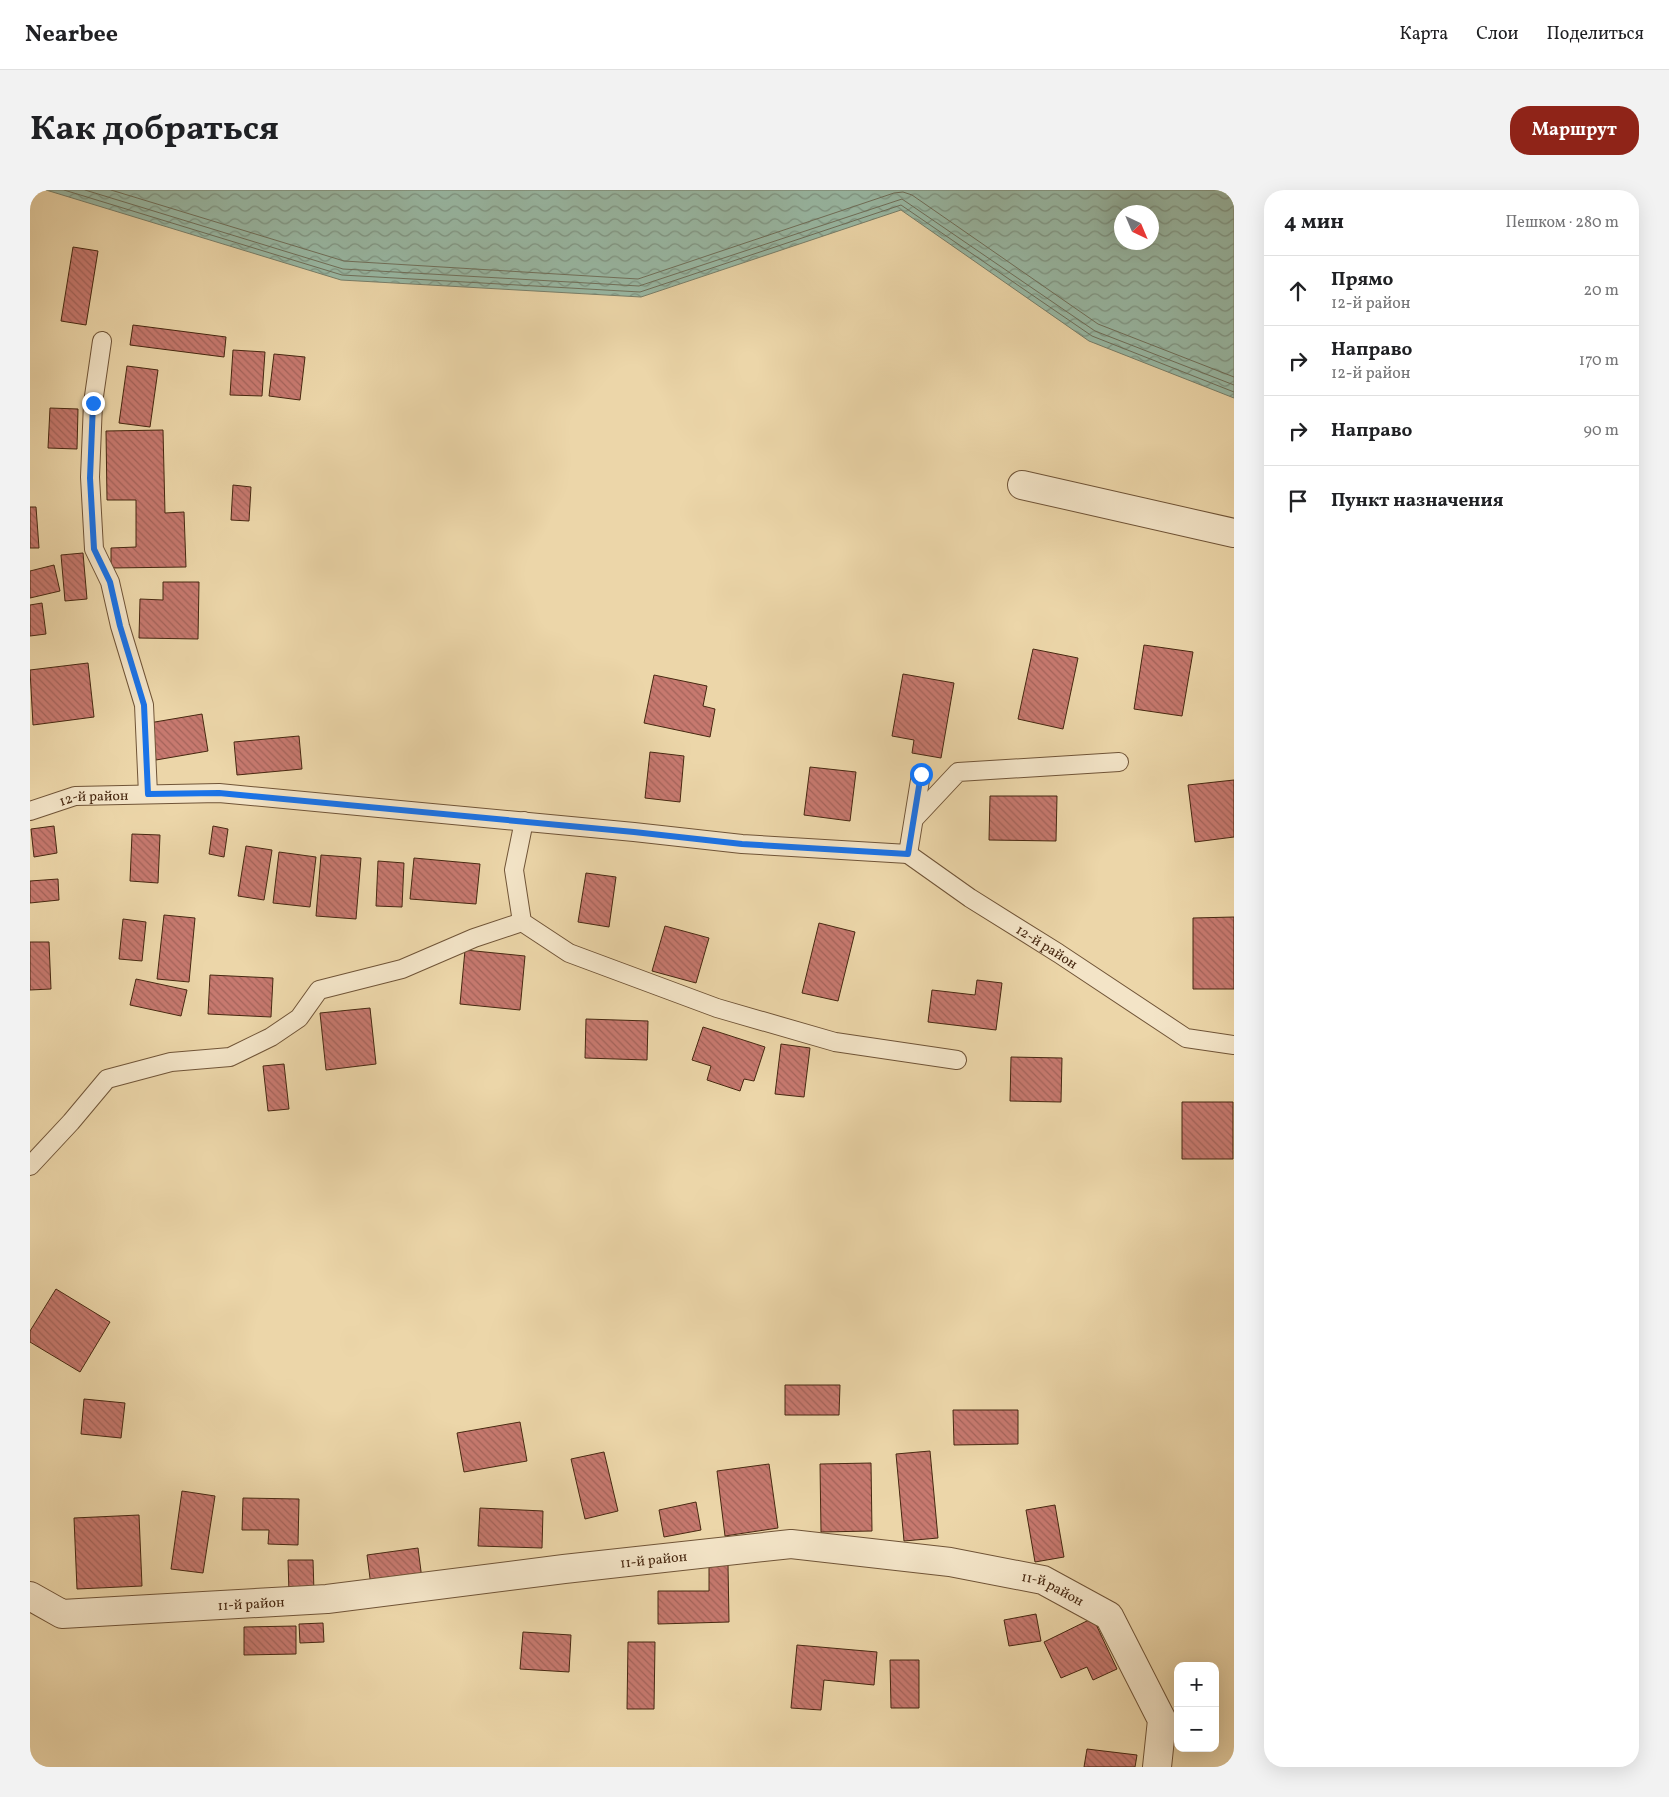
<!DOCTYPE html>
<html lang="ru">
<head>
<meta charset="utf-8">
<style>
  :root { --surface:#fff; --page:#f2f2f2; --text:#202124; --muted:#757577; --line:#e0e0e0; --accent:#8f2418 }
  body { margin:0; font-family:Vollkorn,serif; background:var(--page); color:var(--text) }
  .controls { position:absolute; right:15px; bottom:15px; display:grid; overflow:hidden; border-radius:10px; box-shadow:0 5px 20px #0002 }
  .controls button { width:45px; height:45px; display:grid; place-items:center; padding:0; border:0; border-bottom:1px solid var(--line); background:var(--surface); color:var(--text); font:25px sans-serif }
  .compass { position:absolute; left:1084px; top:15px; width:45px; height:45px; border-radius:50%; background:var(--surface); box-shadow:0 5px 20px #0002; rotate:136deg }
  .stop { position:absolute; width:15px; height:15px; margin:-11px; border:4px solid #1a73e8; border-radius:50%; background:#fff }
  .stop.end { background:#1a73e8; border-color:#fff; box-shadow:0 1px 5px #0008 }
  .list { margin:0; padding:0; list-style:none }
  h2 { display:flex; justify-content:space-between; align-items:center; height:65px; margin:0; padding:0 20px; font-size:21px }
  h2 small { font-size:16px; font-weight:400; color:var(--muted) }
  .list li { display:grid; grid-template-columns:32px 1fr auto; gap:15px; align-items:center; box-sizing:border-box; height:70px; padding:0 20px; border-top:1px solid var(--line) }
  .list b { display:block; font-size:19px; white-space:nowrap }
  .list p { margin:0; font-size:16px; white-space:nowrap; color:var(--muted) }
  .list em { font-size:16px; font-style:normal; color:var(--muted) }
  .icon { flex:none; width:28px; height:28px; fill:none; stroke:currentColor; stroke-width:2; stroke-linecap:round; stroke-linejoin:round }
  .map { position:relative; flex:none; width:1204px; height:1577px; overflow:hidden; border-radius:20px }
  header { display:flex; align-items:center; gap:30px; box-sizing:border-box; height:70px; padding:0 25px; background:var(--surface); border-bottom:1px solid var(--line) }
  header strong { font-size:24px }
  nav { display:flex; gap:28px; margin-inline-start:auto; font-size:18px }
  .intro { display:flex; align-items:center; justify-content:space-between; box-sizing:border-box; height:120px; padding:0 30px }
  h1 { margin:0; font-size:35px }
  .button { padding:12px 22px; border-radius:20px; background:var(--accent); color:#fff; font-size:18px; font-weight:700 }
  main { display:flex; gap:30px; padding:0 30px }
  aside { flex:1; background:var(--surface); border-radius:20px; box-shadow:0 5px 20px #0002 }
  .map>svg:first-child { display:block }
  .water { fill:url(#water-waves); stroke:#787f6a; fill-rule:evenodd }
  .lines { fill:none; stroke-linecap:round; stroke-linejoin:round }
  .shore { stroke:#70705b; stroke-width:1 }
  .building { fill:url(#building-back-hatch); stroke:#472811 }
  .service-casing { stroke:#705437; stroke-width:20 }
  .minor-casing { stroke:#705437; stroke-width:30 }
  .service { stroke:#f3e4c7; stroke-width:18 }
  .minor { stroke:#f3e4c7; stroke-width:28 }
  .route { stroke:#1a73e8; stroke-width:6 }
  .labels { text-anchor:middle; stroke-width:5; stroke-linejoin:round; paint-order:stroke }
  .street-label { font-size:14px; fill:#472811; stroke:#f3e4c7 }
</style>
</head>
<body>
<header>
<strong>Nearbee</strong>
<nav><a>Карта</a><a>Слои</a><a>Поделиться</a></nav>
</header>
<div class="intro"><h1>Как добраться</h1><a class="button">Маршрут</a></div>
<main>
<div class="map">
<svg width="1204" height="1577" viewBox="0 0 1204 1577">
  <defs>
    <pattern id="water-waves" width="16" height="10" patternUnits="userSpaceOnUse" patternTransform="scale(1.25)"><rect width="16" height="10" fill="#99b9a5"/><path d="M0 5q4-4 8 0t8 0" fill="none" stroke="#7f9685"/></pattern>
    <pattern id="building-back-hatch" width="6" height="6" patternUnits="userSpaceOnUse" patternTransform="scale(1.25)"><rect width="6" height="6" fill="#c7796f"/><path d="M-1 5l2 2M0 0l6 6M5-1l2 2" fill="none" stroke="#a3635a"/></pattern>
  </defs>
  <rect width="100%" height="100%" fill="#ecd6a9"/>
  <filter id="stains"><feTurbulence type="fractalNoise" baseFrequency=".004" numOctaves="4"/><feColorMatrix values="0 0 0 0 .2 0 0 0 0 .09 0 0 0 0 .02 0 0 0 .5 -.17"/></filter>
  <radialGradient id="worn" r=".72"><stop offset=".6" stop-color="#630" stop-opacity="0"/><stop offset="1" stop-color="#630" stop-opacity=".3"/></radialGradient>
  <!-- water -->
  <path class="water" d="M16,0H1204V208L1059,151L871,20L611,107L311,90ZM1092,22H1122V52H1092Z"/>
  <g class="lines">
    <!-- shore -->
    <path class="shore" d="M34,0L312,85L610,102L871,15L1062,146L1204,202
      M55,0L313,79L609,96L872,9L1065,141L1204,195
      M81,0L314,71L608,89L864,3L873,2L882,5L1068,134L1204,187"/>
  </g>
  <!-- building -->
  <path class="building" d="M43,57L68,61L56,135L31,131Z
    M103,135L196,147L194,167L100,155Z
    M203,160L235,162L232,206L200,205Z
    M244,164L275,167L270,210L239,206Z
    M97,176L128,180L120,237L89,233Z
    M20,218L48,219L47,259L18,258Z
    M133,240L135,323L154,322L156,377L81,378V358L106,357V310H77L76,241Z
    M203,295L221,297L219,331L201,330Z
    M0,317H6L9,358H0Z
    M53,363L57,409L35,411L31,365Z
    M24,375L30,401L0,408V381Z
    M133,392H169L168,449L109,448L110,409L133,410Z
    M12,413L16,444L0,446V415Z
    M1114,455L1163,462L1152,526L1104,519Z
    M1003,459L1048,468L1033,539L988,529Z
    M58,473L64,527L3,535L0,480Z
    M873,484L924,493L911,568L882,563L884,550L862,546Z
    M624,485L677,496L673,516L685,519L680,547L614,533Z
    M172,524L178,561L126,570L119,533Z
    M269,546L272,579L207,585L204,552Z
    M620,562L654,566L650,612L615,608Z
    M780,577L826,582L820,631L774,625Z
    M1204,590V647L1165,652L1158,595Z
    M960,606H1027L1026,651L959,650Z
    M24,636L27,663L4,667L1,639Z
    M183,636L198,639L194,667L179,664Z
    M102,644L130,645L128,693L100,691Z
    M216,656L242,660L234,710L208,706Z
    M249,662L286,667L280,717L243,713Z
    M291,665L331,668L326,729L286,726Z
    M384,668L450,674L446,714L380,709Z
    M348,671L374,673L372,717L346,716Z
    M556,683L586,687L579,737L548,732Z
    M28,689L29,710L0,713V691Z
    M134,725L165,728L159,792L127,789Z
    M1204,727V799H1163V728Z
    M93,729L116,732L112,771L89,769Z
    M789,733L825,742L808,811L772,803Z
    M635,736L679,748L666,793L622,781Z
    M0,752H19L21,799L0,800Z
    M435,760L495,766L490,820L430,814Z
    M180,785L243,788L241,827L178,824Z
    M106,789L157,800L151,826L100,815Z
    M947,790L972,793L966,840L898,832L902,800L945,805Z
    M340,818L346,874L296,880L290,823Z
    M556,829L618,831L617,870L555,868Z
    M673,837L735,857L724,891L714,889L710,901L677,890L681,876L662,870Z
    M751,854L780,858L774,907L745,904Z
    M981,867L1032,868L1031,912L980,911Z
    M254,874L259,919L238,921L233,876Z
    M1152,912H1203V969H1152Z
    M26,1099L80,1132L50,1182L0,1152V1141Z
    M755,1195H810L809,1225H755Z
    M54,1209L95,1213L91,1248L51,1244Z
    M923,1220H988V1254L924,1255Z
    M490,1232L497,1271L434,1282L427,1243Z
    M900,1261L908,1348L874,1351L866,1264Z
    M574,1262L588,1321L555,1329L541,1269Z
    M841,1273L842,1341L791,1342L790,1274Z
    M739,1274L748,1338L695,1346L687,1281Z
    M152,1301L185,1306L173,1383L141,1379Z
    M213,1308L269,1309L268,1355L238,1354L239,1340H212Z
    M666,1312L671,1340L634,1347L629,1320Z
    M1025,1315L1034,1367L1005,1372L996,1320Z
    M450,1318L513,1321L512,1358L448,1356Z
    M109,1325L112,1396L47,1399L44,1328Z
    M388,1358L392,1389L341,1396L337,1365Z
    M258,1370H283L284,1402L259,1403Z
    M698,1374L699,1432L628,1434V1401H679V1375Z
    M1006,1424L1011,1451L979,1456L974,1430Z
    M1063,1428L1087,1479L1063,1490L1057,1477L1031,1488L1014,1452Z
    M293,1433L294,1452L270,1453L269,1434Z
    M266,1436V1464L214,1465V1437Z
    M493,1442L541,1445L539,1482L490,1479Z
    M598,1452H625L624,1519H597Z
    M767,1455L847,1462L844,1495L794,1490L791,1520L761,1518Z
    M860,1470H889V1518H861Z
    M1057,1559L1107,1565L1105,1577H1054Z"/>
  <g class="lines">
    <!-- service casing -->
    <g class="service-casing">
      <g id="service">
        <path d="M72,151L63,213L60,287L64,359L80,392L90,436L114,515L118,604"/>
        <path id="s1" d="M891,584L878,664L940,708L1028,763L1156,848L1204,855"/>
        <path id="s2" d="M0,621L45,606L189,603L604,642L712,654L878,664"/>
        <path d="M884,629L928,582L1089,572"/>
        <path d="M494,631L484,680L492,732L539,763L687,818L805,852L927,870"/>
        <path d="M0,976L41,932L77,889L141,872L200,867L241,847L269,828L289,800L372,779L444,748L492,732"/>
      </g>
    </g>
    <!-- minor casing -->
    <g class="minor-casing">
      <g id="minor">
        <path d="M992,295L1204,343"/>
        <path id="s3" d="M0,1406L32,1424L297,1409L534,1379L761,1354L920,1372L1013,1390L1079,1426L1132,1530L1127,1577"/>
      </g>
    </g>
    <!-- service -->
    <use href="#service" class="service"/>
    <!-- minor -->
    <use href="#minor" class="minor"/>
  </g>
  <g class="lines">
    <!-- route -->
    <path class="route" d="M63,213L60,288L64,359L80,392L90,436L114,515L118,604L189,603L604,642L712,654L878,664L891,584"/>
  </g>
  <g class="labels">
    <!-- street labels -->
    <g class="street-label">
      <text dy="5" stroke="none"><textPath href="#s2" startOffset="66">12-й район</textPath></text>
      <text dy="5" stroke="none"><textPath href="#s1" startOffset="248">12-й район</textPath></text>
      <text dy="5" stroke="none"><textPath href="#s3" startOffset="631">11-й район</textPath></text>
      <text dy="5" stroke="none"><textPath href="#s3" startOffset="1036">11-й район</textPath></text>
      <text dy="5" stroke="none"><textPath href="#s3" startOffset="226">11-й район</textPath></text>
    </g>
  </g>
  <rect width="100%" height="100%" filter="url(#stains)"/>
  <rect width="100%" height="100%" fill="url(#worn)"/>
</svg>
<div class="controls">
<button>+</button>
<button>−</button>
</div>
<svg class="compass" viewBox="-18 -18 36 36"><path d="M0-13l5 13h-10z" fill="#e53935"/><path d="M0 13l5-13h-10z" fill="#757577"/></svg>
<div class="stop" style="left:891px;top:584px"></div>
<div class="stop end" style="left:63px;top:213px"></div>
</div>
<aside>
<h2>4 мин<small>Пешком · 280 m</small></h2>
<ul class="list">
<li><svg class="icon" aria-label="ahead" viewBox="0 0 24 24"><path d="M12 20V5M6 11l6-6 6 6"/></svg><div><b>Прямо</b><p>12-й район</p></div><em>20 m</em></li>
<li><svg class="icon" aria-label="right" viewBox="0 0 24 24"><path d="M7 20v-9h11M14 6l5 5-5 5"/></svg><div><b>Направо</b><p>12-й район</p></div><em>170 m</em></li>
<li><svg class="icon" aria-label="right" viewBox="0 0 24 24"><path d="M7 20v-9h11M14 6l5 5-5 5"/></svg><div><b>Направо</b></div><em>90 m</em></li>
<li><svg class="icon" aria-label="arrive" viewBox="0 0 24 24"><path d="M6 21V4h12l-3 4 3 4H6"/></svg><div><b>Пункт назначения</b></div></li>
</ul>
</aside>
</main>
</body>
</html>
